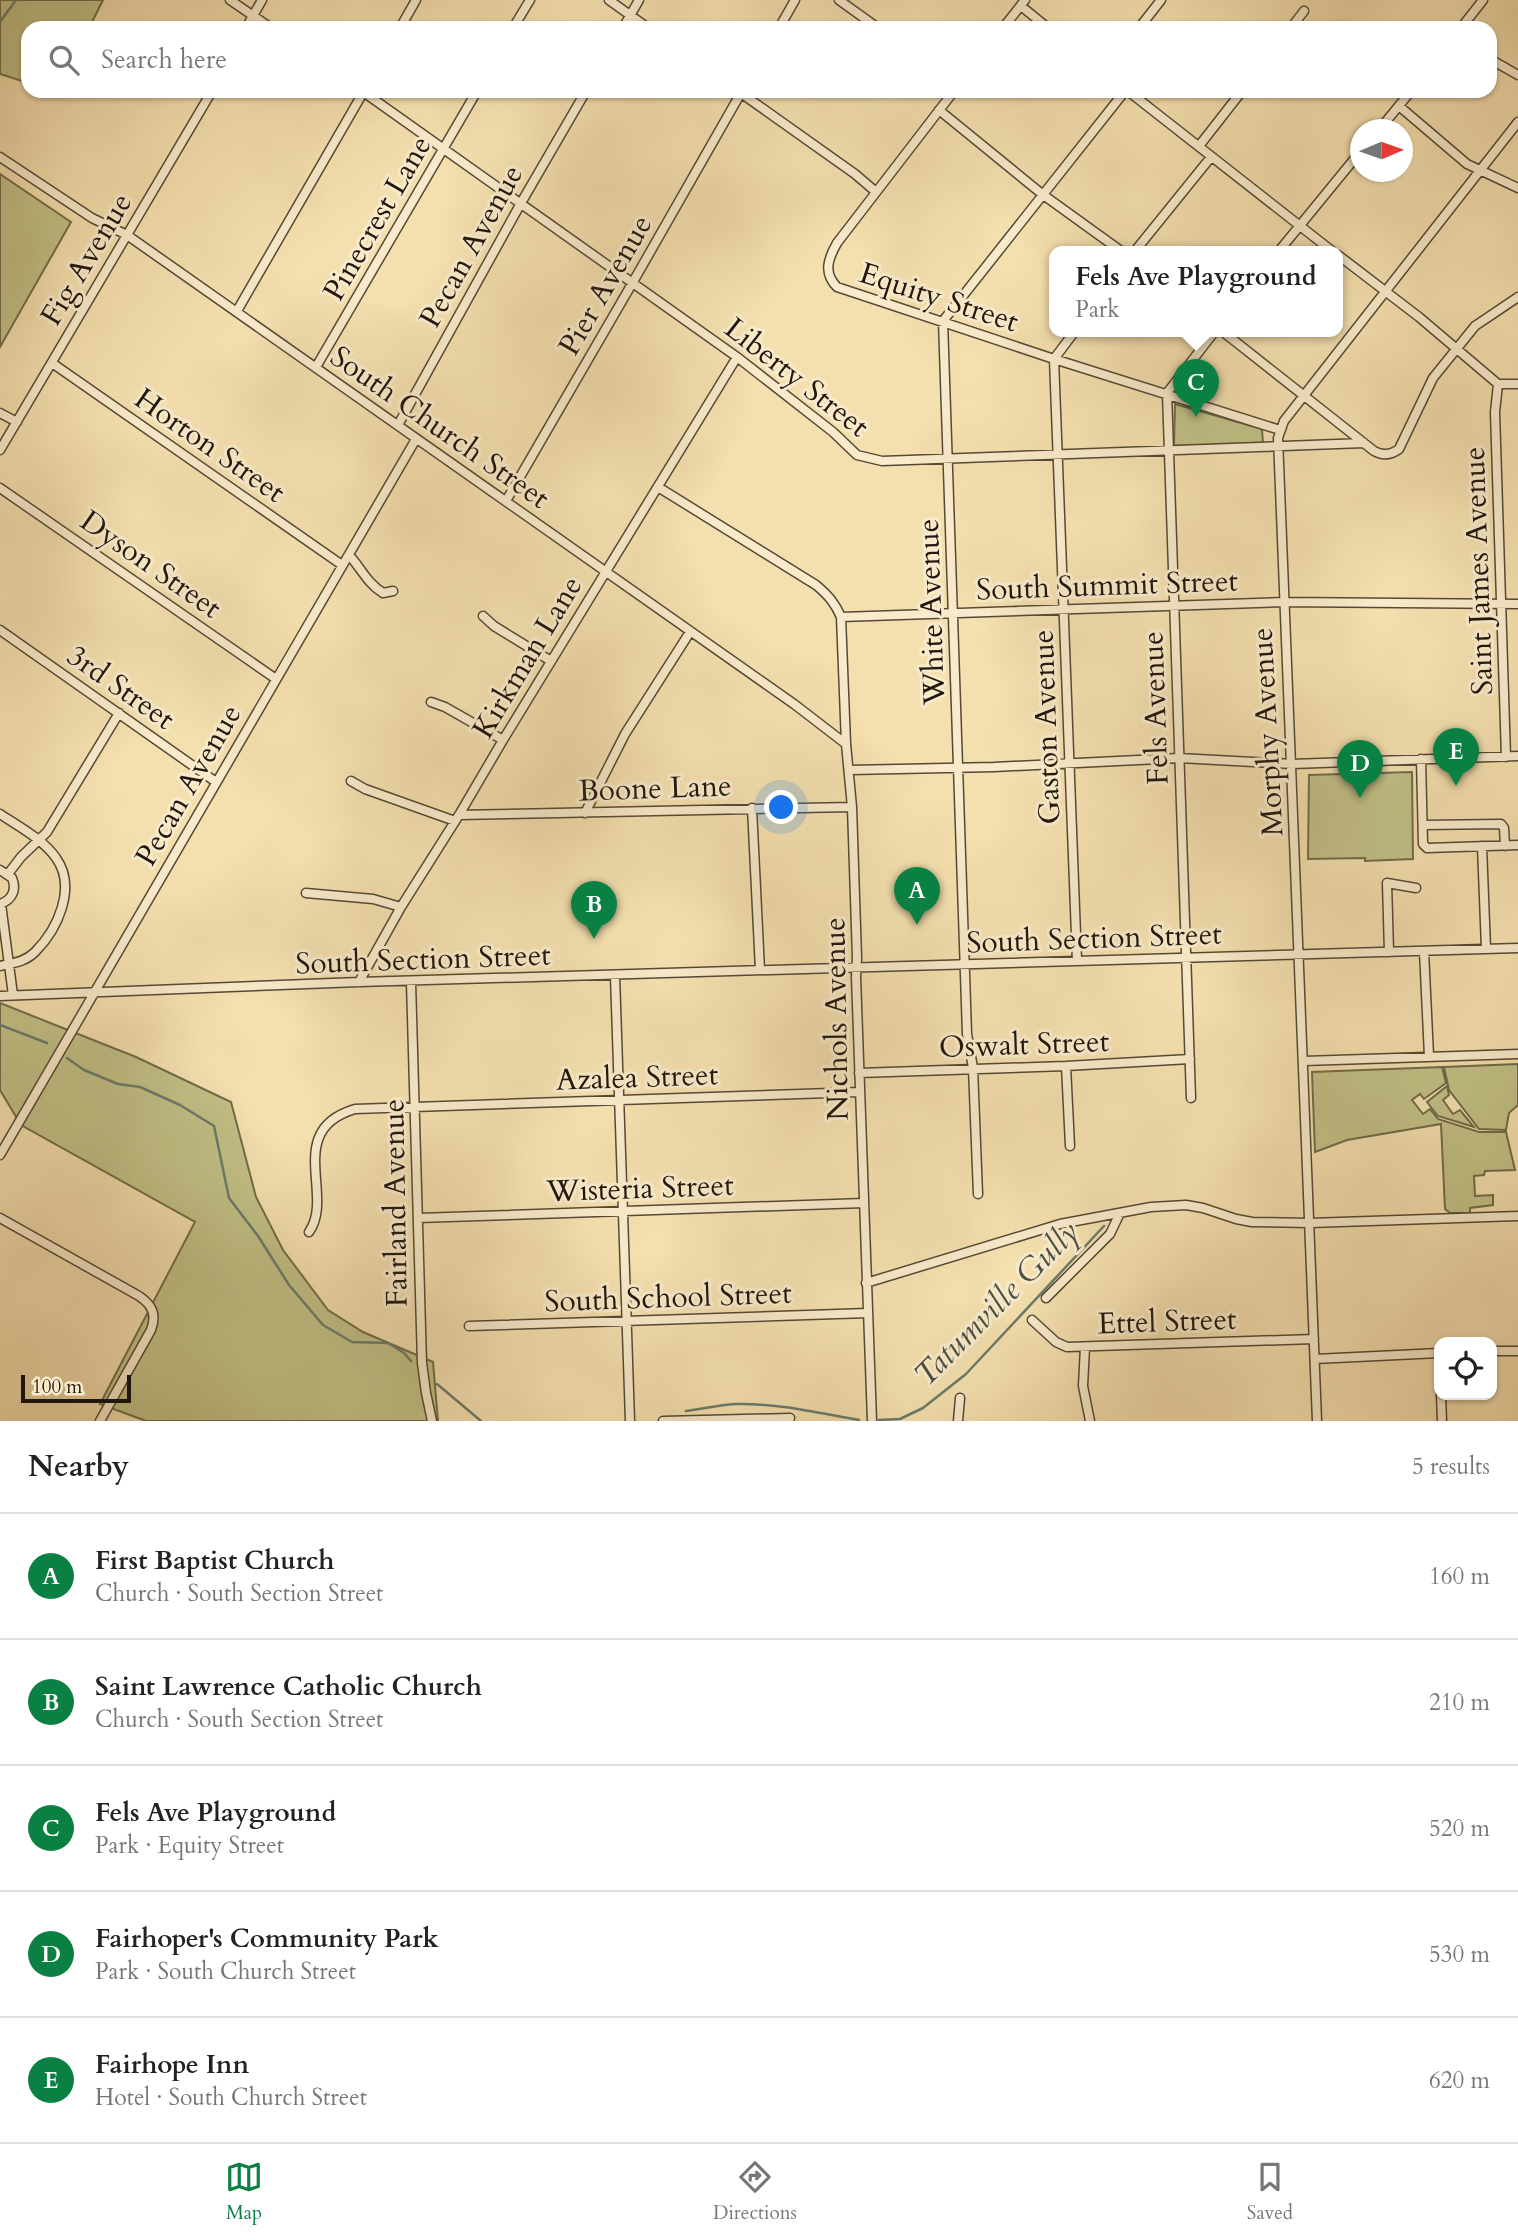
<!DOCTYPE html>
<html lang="en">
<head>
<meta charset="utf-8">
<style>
  :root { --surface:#fff; --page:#f6f6f6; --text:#222; --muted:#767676; --line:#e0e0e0; --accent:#0b8043 }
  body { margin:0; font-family:Cardo,serif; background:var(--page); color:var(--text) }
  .controls { position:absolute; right:21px; bottom:21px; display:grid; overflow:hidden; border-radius:14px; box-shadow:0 2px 5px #0004 }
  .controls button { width:63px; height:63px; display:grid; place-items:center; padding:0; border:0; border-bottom:2px solid var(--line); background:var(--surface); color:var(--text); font:35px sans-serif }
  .compass { position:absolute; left:1350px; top:119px; width:63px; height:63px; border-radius:50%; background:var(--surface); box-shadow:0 2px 5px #0004; rotate:88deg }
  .scale { position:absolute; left:21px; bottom:18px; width:110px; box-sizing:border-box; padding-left:7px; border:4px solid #20170d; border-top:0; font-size:19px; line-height:24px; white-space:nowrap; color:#20170d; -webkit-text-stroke:5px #f8eaca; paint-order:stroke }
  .you { position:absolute; left:782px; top:808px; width:24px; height:24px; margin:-18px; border:5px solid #fff; border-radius:50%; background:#1a73e8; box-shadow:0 0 0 10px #1a73e833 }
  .badge { display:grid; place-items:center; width:46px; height:46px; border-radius:50%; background:var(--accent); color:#fff; font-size:23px; font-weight:700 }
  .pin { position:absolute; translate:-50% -58px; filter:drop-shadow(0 2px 4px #0008) }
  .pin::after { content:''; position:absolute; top:37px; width:24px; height:21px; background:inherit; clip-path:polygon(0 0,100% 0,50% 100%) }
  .popup { position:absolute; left:1049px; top:246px; width:294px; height:91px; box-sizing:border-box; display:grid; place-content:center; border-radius:14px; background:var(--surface); filter:drop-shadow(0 2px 5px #0005); font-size:23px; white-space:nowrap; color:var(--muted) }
  .popup b { font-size:26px; color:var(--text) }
  .popup::after { content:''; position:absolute; left:50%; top:100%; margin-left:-14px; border:14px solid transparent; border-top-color:var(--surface) }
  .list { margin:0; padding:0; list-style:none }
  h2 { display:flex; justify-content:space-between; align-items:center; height:91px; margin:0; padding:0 28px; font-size:30px }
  h2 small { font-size:23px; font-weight:400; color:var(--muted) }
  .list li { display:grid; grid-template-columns:46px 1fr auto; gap:21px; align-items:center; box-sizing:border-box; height:126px; padding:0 28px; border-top:2px solid var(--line) }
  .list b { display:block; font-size:26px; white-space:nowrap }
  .list p { margin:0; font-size:23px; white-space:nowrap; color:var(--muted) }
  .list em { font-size:23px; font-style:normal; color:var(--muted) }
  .icon { flex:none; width:38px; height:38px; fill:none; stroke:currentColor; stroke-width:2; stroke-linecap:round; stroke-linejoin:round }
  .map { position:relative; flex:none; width:1518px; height:1421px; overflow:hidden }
  .search { position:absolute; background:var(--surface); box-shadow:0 2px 5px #0004; left:21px; right:21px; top:21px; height:77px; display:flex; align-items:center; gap:18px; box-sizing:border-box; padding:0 24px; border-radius:21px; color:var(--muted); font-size:26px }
  .sheet { height:721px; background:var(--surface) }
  nav { display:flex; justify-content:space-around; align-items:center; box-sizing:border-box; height:98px; border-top:2px solid var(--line); background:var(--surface); font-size:19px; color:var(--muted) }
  nav a { display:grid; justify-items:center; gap:4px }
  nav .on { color:var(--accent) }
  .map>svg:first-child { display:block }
  .green { fill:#c1c086; stroke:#706c4a; stroke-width:2 }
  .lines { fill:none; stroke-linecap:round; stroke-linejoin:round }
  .stream { stroke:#6a7b6c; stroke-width:2.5 }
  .minor-casing { stroke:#554935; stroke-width:11 }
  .minor { stroke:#f8eaca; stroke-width:8 }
  .labels { text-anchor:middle; stroke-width:6; stroke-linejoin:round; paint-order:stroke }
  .street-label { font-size:30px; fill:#20170d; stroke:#f8eaca }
  .water-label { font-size:32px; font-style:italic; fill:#4b5144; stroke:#f8eaca }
</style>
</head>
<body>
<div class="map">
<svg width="1518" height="1421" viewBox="0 0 1518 1421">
  <rect width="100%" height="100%" fill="#f4dfae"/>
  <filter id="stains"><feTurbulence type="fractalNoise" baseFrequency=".00286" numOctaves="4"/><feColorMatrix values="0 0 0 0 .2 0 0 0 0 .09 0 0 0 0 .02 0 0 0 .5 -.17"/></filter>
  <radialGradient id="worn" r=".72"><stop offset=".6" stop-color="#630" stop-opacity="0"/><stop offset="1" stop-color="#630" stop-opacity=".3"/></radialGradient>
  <!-- green -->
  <path class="green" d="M0,0H103L89,28H28V83L0,74Z
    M0,174L71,222L0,347Z
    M1175,404L1262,429L1263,443L1174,446Z
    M1412,772L1413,859L1365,861V858L1308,859L1309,775Z
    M0,1003L136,1057L231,1102L256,1197L283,1250L328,1310L363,1332L433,1362L438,1421H146L100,1404L195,1222L21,1125L0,1090Z
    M1518,1064V1105L1509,1113L1506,1130L1479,1129L1449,1090L1444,1067Z
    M1442,1067L1446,1083L1424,1099L1420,1094L1412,1100L1423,1114L1430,1109L1438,1119L1479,1132H1506L1515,1170L1485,1171L1484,1175L1474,1176L1475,1196L1493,1195V1205L1470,1208V1213H1450L1445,1209L1441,1124L1347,1140L1315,1152L1312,1072Z
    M1447,1086L1449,1095L1443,1100L1453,1114L1460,1110L1474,1127L1438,1116L1427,1102Z"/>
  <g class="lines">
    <!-- stream -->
    <path class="stream" d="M0,22L16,0
      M0,1025L47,1043
      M67,1058L84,1070L118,1084L140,1087L180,1105L214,1126L229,1198L258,1236L289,1285L323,1325L352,1342L388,1343L404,1353L411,1361
      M437,1384L481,1421
      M686,1411C702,1409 719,1405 735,1404C777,1403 818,1413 859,1420
      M879,1420L900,1419L923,1408L966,1374L1104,1226"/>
    <!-- minor casing -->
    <g class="minor-casing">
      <path id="minor" d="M230,0L271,28
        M609,0L648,28
        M839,0L878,28
        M1021,6L1048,28
        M246,28L262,0
        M400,28L416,0
        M513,28L530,0
        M623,28L639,0
        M779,28L795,0
        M1003,28L1025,0
        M1139,28L1161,0
        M1291,28L1304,11
        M1461,28L1483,0
        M1490,59L1518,75
        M362,91L737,357L833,432L857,455L882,461L1364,443
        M738,91L855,174L876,192
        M954,91L837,243C828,259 823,273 837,287L1054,359L1280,430
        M1128,91L1332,251
        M1399,106L1467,164L1518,188
        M939,110L1042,194L1121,251
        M1379,130L1411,91
        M1199,146L1242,91
        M0,157L92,218L127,235L794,704L846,744
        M1135,251L1211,157
        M1279,251L1360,152
        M1338,255L1419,317L1498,384H1518
        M237,311L364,91
        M1075,331L1054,359L1077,961
        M1222,331L1374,451C1383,456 1391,455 1399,449L1433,378L1475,326L1518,297
        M52,363L342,565
        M316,367L477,91
        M1498,384L1495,412L1506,757
        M0,413L17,422
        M398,425L521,203L586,91
        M0,450L212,91
        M658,487L816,585C828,595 835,603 841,617L846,744L852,807L857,958L856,977L872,1421
        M0,488L276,679
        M506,501L633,282L742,91
        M349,555C361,568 367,583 383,593L393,591
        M483,616L494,626L551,661
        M841,617L1284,602L1518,604
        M0,630L216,782
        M431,702L445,707L503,740
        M1421,759L1423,844L1427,848L1518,845
        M850,770L994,767L1179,758L1292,764L1518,756
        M351,781L365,789L455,821
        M752,808L760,970
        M585,813L625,734L690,632
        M0,814C18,826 44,840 56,858C77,887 58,929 35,952C25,962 13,963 0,966
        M459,815L852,807
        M1423,825L1501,824L1504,828L1505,846
        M1482,846L1486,949
        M0,870L12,878C17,890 12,900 0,904
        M8,874L21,857L47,832L119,713
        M306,893L373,899L401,907
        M1,904L13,995
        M1424,951L1429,1056
        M1389,952L1387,883L1416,888
        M615,976L630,1421
        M359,982L401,907L459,815L503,740L737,357
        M411,982L422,1363L426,1393L432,1421
        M0,996L359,982L1518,948
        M1304,1061L1518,1054
        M1066,1066L1070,1146
        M859,1073L1066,1066L1190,1059
        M1191,1098L1167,393L1215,331
        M0,1155L416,439
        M978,1194L973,1068L967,1034L965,974L943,321L1125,91
        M0,1218L139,1296C152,1305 157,1314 151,1330L100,1421
        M418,1218L864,1203
        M309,1232C335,1196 284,1130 355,1109L860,1092
        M866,1283L1060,1224L1151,1207L1186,1205L1203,1208L1236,1219L1252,1222L1310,1223L1518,1216
        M1046,1298L1110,1234L1120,1213
        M1032,1320L1056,1342L1067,1347L1314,1339
        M469,1326L868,1313
        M1085,1347L1083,1386L1090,1421
        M1492,1351H1518
        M1315,1359L1439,1353
        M1441,1395L1442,1421
        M663,1421L790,1418
        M958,1421L960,1398
        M1317,1421L1278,438L1284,421L1518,122"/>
    </g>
    <!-- minor -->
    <use href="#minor" class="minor"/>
  </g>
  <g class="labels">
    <!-- street labels -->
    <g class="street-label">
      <text transform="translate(377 218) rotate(-60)" y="10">Pinecrest Lane</text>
      <text transform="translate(471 246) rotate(-61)" y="10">Pecan Avenue</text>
      <text transform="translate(86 259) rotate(-59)" y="10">Fig Avenue</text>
      <text transform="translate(605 285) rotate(-60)" y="10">Pier Avenue</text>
      <text transform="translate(939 297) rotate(18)" y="10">Equity Street</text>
      <text transform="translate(797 377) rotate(38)" y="10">Liberty Street</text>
      <text transform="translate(440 427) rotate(35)" y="10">South Church Street</text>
      <text transform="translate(210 445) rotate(35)" y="10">Horton Street</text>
      <text transform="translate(151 564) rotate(35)" y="10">Dyson Street</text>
      <text transform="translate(1478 571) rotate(-92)" y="10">Saint James Avenue</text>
      <text transform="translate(1107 585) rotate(-2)" y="10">South Summit Street</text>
      <text transform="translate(931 612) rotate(-92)" y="10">White Avenue</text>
      <text transform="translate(527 657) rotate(-59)" y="10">Kirkman Lane</text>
      <text transform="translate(121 687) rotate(35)" y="10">3rd Street</text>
      <text transform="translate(1155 708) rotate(-92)" y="10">Fels Avenue</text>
      <text transform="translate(1046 727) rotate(-92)" y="10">Gaston Avenue</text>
      <text transform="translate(1267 732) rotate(-93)" y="10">Morphy Avenue</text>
      <text transform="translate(188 785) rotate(-60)" y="10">Pecan Avenue</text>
      <text transform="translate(655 788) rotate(-2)" y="10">Boone Lane</text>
      <text transform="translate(1094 938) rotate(-2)" y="10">South Section Street</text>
      <text transform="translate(423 959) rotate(-2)" y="10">South Section Street</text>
      <text transform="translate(836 1019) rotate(-91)" y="10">Nichols Avenue</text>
      <text transform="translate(1024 1044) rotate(-2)" y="10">Oswalt Street</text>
      <text transform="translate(637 1077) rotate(-2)" y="10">Azalea Street</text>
      <text transform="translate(640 1188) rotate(-2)" y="10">Wisteria Street</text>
      <text transform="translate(395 1203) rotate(-91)" y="10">Fairland Avenue</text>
      <text transform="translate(668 1297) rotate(-2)" y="10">South School Street</text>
      <text transform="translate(1167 1321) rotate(-2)" y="10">Ettel Street</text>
    </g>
    <!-- water labels -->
    <g class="water-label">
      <text transform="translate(996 1303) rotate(-45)" y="11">Tatumville Gully</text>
    </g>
  </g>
  <rect width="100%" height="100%" filter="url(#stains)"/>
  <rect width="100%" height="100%" fill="url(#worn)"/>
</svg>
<div class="controls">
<button><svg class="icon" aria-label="locate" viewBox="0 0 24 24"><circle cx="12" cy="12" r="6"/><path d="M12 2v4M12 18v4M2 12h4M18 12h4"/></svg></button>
</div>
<svg class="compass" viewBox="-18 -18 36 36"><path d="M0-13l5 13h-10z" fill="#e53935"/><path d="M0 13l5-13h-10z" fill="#767676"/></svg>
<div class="scale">100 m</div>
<div class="you"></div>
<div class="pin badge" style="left:917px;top:925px">A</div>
<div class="pin badge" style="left:594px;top:939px">B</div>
<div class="pin badge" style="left:1196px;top:417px">C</div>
<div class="popup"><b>Fels Ave Playground</b>Park</div>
<div class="pin badge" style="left:1360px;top:798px">D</div>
<div class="pin badge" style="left:1456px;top:786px">E</div>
<div class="search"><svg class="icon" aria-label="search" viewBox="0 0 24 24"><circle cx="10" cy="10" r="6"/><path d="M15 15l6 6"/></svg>Search here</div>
</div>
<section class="sheet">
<h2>Nearby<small>5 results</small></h2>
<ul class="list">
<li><span class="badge">A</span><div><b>First Baptist Church</b><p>Church · South Section Street</p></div><em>160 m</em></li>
<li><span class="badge">B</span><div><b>Saint Lawrence Catholic Church</b><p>Church · South Section Street</p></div><em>210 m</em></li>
<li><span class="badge">C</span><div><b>Fels Ave Playground</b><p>Park · Equity Street</p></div><em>520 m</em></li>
<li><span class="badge">D</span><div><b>Fairhoper's Community Park</b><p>Park · South Church Street</p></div><em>530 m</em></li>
<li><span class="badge">E</span><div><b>Fairhope Inn</b><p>Hotel · South Church Street</p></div><em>620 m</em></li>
</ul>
</section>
<nav>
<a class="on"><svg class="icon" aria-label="map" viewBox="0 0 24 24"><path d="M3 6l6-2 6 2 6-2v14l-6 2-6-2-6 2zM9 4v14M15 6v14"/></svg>Map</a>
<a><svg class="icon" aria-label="directions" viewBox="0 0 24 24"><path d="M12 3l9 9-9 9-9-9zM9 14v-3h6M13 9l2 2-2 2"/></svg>Directions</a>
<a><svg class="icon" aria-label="saved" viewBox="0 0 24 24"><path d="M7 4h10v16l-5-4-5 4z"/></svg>Saved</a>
</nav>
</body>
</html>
